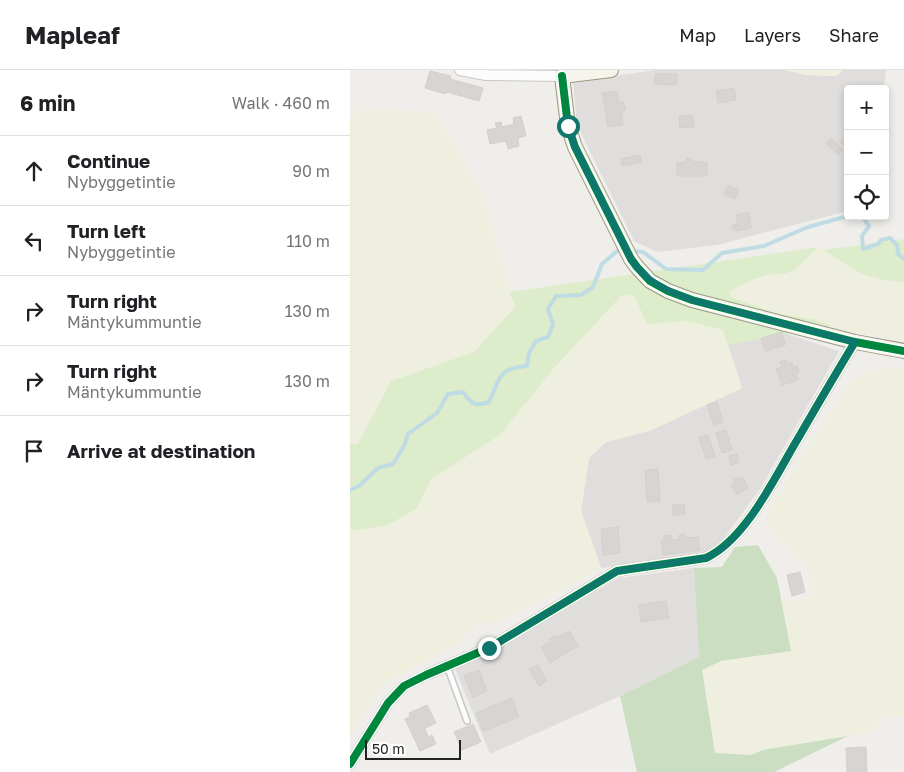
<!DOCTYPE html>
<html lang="en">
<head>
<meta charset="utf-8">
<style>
  :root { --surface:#fff; --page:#f2f2f2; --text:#202124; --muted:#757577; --line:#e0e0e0 }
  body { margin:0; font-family:"Golos Text",sans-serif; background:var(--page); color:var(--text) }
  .controls { position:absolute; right:15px; top:15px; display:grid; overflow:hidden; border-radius:5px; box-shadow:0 2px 8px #0003 }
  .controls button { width:45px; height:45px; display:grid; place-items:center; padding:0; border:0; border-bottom:1px solid var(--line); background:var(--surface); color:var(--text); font:25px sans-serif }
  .scale { position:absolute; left:15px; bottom:12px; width:96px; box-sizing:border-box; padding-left:5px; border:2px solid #222; border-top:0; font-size:14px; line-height:18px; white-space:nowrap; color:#222; -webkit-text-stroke:4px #fff; paint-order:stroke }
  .stop { position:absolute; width:15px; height:15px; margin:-11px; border:4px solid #0f766e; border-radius:50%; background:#fff }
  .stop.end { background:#0f766e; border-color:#fff; box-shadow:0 1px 5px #0008 }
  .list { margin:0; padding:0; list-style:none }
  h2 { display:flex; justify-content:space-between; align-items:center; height:65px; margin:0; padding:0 20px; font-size:21px }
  h2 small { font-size:16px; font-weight:400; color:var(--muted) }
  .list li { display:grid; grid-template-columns:32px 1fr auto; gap:15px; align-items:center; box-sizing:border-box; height:70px; padding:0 20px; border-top:1px solid var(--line) }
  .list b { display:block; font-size:19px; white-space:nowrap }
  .list p { margin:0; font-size:16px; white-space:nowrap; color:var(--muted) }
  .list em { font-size:16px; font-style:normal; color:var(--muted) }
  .icon { flex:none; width:28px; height:28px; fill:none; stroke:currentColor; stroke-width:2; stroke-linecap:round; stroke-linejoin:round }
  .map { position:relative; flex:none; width:554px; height:702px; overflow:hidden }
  header { display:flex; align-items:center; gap:30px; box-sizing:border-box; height:70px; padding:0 25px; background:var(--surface); border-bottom:1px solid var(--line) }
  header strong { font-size:24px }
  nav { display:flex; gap:28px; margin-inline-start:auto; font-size:18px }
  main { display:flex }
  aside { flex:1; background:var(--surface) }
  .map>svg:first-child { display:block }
  .residential { fill:#dfdedc }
  .farmland { fill:#efefdf }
  .grass { fill:#ddeccb }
  .forest { fill:#cbdec1 }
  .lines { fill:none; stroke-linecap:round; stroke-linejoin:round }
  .stream { stroke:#bfdbe3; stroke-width:4 }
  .building { fill:#d7d4d2; stroke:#d3d0cc }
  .lane-casing { stroke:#c9c8c7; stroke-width:8 }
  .street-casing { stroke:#c9c8c7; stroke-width:12 }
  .secondary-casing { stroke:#999a82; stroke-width:16 }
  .lane { stroke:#fdfcfc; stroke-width:5 }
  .street { stroke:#fdfcfc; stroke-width:10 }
  .secondary { stroke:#f4f4ed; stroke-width:14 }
  .cycleway-casing { stroke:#fff; stroke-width:11 }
  .cycleway { stroke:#00873e; stroke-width:8 }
  .route { stroke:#0f766e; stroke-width:6 }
</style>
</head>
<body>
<header>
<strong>Mapleaf</strong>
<nav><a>Map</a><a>Layers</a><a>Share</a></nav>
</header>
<main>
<aside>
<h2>6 min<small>Walk · 460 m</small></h2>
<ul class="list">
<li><svg class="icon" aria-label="ahead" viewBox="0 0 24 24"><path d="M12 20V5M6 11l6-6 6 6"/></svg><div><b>Continue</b><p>Nybyggetintie</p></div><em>90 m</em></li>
<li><svg class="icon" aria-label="left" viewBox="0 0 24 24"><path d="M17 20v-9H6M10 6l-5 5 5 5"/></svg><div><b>Turn left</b><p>Nybyggetintie</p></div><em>110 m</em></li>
<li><svg class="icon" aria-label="right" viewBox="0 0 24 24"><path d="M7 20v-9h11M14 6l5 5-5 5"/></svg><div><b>Turn right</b><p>Mäntykummuntie</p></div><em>130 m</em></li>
<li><svg class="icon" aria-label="right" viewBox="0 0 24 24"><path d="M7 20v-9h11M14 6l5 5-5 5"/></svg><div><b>Turn right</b><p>Mäntykummuntie</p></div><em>130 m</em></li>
<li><svg class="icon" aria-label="arrive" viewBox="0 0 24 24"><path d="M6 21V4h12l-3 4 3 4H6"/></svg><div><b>Arrive at destination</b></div></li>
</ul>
</aside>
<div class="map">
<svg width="554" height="702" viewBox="0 0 554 702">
  <rect width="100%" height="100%" fill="#f0eeeb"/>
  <!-- residential -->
  <path class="residential" d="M305,0H435L456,5L486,6L493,0H536L534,19H498V141L367,175L307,182L284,171L227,55L223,12Z
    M407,254L489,281L410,419L366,479L355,486L251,498L231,441L239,388L256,372L299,361L392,318L373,260Z
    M344,498L349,587L270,626L140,684L105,599L133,587L269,508Z"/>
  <!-- farmland -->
  <path class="farmland" d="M435,0H493L487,6L456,5Z
    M17,38L85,43L131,120L165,237L124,282L41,311L8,374H0V47Z
    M468,177L511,204L535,210L554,212V271L494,261L466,250L426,243L382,228L379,226L380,221L401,210L416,205L437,203L445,200Z
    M284,225L297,254L336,251L373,260L392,318L299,361L256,372L239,388L231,441L251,498L147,553H125L109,574L33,614L0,666V458L7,460L67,438L81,409L150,365L219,281L271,226Z
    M536,298H554V648L540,645L529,650L526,659L498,666L413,680L401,685L365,683L352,600L371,591L441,581L432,532L464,526L458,498L415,454L420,438L499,313L509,306Z"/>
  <!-- grass -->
  <path class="grass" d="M554,169V212L535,210L511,204L473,180Z
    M468,177L445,200L437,203L416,205L401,210L380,221V225L383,228L426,243L466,250L481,256L378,275L373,260L336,251L297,254L284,225L271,226L205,297L150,365L81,409L67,438L38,455L7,460L0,458V374H8L41,311L124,282L165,237L160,222Z"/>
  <!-- forest -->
  <path class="forest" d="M408,475L427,508L441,581L371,591L352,600L365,683L401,685L413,680L498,666L424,702H287L270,626L349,587L344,498L372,497L385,477Z"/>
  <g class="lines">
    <!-- stream -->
    <path class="stream" d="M512,146L519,156L512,166L513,179L528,174L531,170L540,168L547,175L548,184L554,189
      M281,181L293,182L316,199L353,200L372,183L414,176L458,157L498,146
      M0,420L9,416L28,398L43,394L55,374L58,364L87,343L98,324L113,322C122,334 124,337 139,332C151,308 146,299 177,296L179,283L186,271L198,267L203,255L198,239L206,226L231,225L243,217L252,194L267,181H274"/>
  </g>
  <!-- building -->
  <path class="building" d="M80,1L101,6L100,9L133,18L129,31L97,22L96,24L75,18Z
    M305,4H327V15L304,14Z
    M384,18L386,30L368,33L366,21Z
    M267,21L269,32H274L276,40H271L273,55L258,57L252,23Z
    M342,45L344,57L330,58L329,46Z
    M171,46L176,66L168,68L169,76L158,79L156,71L140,74L137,60L147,58L145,53L151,52L152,57L164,54L163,48Z
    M498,64V80L490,72Z
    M481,68L493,80L488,85L476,73Z
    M290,85L292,92L272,96L271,89Z
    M337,88H341L343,92H357V106H327V92H336Z
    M378,115L389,120L385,129L374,124Z
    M399,142L401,158L386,161L385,159H383L382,155L388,154L386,145Z
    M432,262L435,275L415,281L411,268Z
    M436,290L438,295L442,293L443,297L447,296L449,302L446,304L448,310L432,315L426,299L432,297L430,292Z
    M367,332L373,352L364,355L357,335Z
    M376,360L382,380L372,383L366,363Z
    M358,365L365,386L356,389L349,368Z
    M387,384L389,392L381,395L379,386Z
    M308,399L310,431L297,432L295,400Z
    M388,407L390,410L393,408L398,417L387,424L381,415L385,413L384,410Z
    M334,434L335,444L323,446L322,435Z
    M268,457L270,483L253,485L251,459Z
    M334,464L335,468L348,467L350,480L313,485L311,471H314V466L321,465V470L329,469V465Z
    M450,502L455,522L442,526L437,505Z
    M316,531L319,548L291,552L289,535Z
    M219,561L228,576L200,593L191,577L200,572L199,569L205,565L206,568Z
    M188,595L197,611L189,616L179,599Z
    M129,600L137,621L123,627L114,606Z
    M162,628L169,647L133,661L126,643Z
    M77,635L86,653L75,658L78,667L82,665L86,674L70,681L55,649L60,647L59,643Z
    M123,654L131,672L112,680L104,662Z
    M516,677L517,702H497L496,678Z"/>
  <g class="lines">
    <!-- lane casing -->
    <g class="lane-casing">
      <path id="lane" d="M97,596L117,651"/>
    </g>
    <!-- street casing -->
    <g class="street-casing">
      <path id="street" d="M110,0L136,5L212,6
        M0,694L38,633L54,616L76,605L139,578L267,501L356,488C397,469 427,403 450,365C468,334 486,303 505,272"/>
    </g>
    <!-- secondary casing -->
    <g class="secondary-casing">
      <path id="secondary" d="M261,0L212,6L218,56L225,77L281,189L287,197L300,211L318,221L342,230L505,272L554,281"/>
    </g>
    <!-- lane -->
    <use href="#lane" class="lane"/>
    <!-- street -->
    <use href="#street" class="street"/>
    <!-- secondary -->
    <use href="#secondary" class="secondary"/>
    <!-- cycleway casing -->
    <g class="cycleway-casing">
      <path id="cycleway" d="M212,6L218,56L225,77L281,189L287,197L300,211L318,221L342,230L505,272L554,281
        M0,694L38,633L54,616L76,605L139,578L267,501L356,488C397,469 427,403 450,365C468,334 486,303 505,272"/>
    </g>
    <!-- cycleway -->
    <use href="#cycleway" class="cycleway"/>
  </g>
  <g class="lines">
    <!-- route -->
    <path class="route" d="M139,578L267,501L356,488C397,470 427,403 450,365C468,334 486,303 505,272L342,230C317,221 296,212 281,189L225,77L218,56"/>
  </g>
</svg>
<div class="controls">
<button>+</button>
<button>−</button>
<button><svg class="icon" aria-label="locate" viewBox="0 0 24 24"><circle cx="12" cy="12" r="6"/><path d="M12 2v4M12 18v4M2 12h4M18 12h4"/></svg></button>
</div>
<div class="scale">50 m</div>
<div class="stop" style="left:218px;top:56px"></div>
<div class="stop end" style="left:139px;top:578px"></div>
</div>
</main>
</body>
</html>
